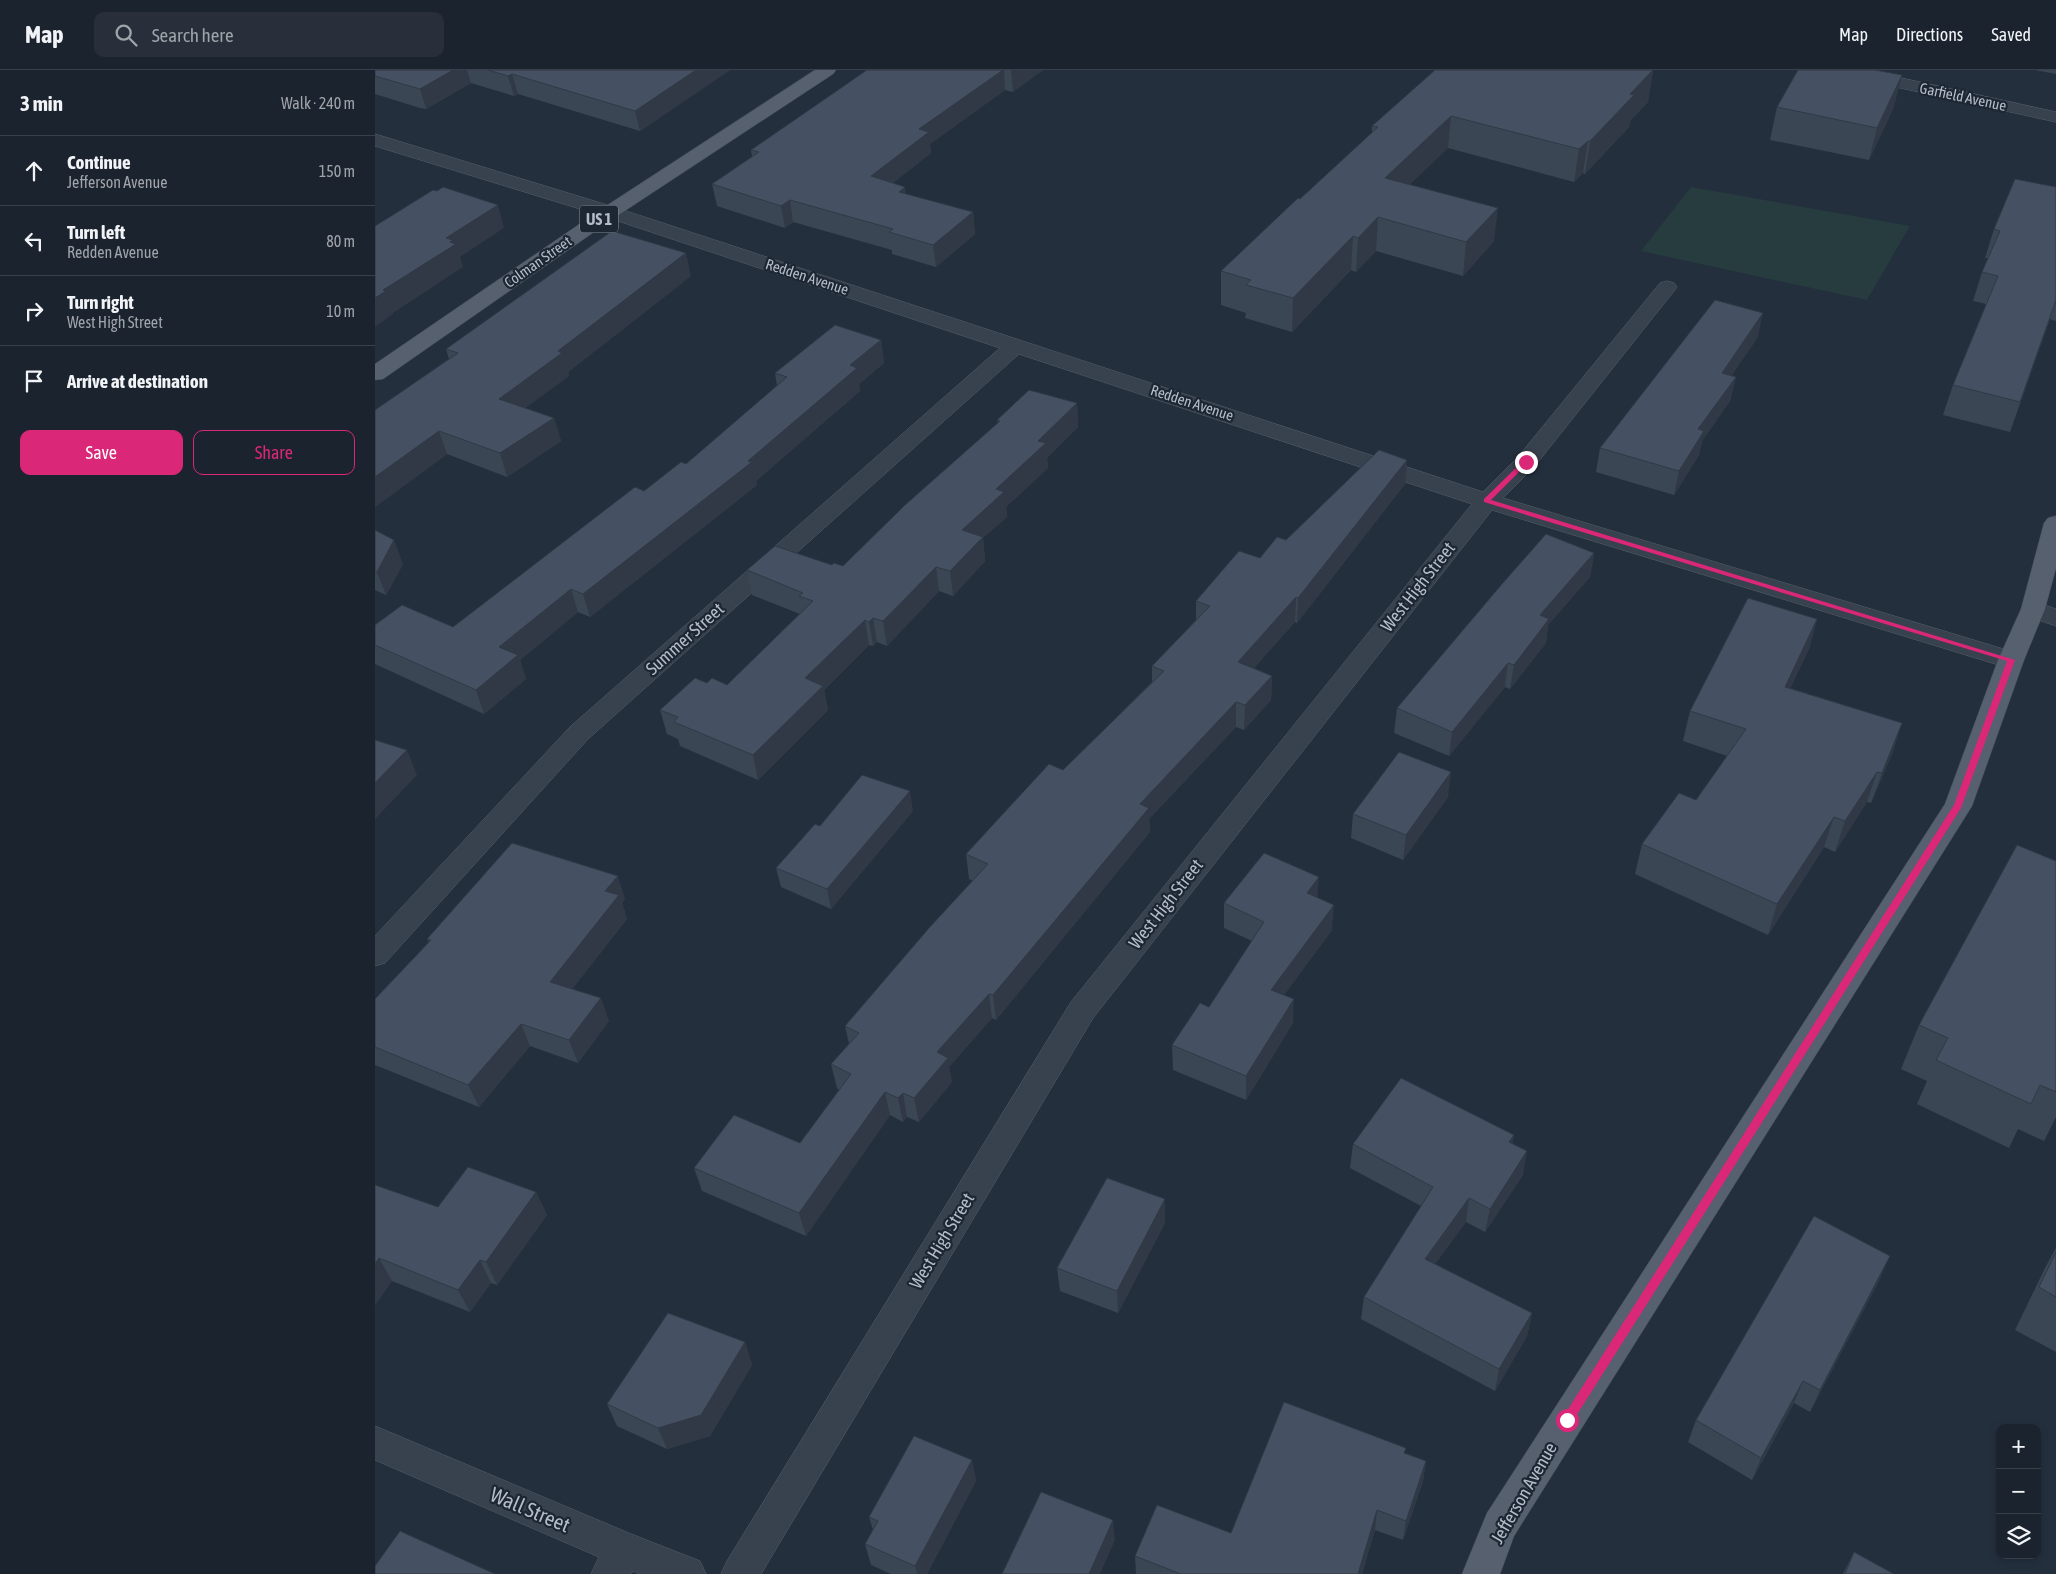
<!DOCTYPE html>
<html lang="en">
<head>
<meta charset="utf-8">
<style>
  :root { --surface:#1b232e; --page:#282f3a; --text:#f1f3f6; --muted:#a0a4aa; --line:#39404a; --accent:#db2777 }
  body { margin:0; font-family:"Asap Condensed",sans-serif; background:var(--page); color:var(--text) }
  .controls { position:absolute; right:15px; bottom:15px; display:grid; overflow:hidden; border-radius:10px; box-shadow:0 2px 8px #0003 }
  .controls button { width:45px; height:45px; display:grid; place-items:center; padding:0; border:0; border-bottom:1px solid var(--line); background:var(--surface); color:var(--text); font:25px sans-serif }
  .stop { position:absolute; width:15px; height:15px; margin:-11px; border:4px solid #db2777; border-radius:50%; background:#fff }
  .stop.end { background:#db2777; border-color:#fff; box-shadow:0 1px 5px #0008 }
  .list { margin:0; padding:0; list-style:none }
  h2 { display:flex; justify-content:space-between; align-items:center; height:65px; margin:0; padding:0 20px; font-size:21px }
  h2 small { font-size:16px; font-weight:400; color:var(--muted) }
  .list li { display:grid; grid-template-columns:32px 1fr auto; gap:15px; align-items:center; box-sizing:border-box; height:70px; padding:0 20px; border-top:1px solid var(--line) }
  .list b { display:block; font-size:19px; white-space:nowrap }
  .list p { margin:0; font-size:16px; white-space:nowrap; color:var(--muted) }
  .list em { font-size:16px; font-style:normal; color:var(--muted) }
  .actions { display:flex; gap:10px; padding:15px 20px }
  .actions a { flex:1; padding:11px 0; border:1px solid var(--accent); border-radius:10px; text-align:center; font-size:18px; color:var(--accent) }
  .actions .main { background:var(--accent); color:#fff }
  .icon { flex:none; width:28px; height:28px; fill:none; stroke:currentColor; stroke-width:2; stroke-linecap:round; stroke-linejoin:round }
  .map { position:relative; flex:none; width:1681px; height:1504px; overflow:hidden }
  header { display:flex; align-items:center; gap:30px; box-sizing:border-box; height:70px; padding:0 25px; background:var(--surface); border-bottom:1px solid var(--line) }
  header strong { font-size:24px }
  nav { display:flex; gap:28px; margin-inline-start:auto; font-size:18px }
  .search { width:350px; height:45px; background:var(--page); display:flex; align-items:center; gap:12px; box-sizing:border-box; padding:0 18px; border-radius:10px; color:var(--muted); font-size:19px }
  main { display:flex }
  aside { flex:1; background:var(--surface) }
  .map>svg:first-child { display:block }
  .green { fill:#263c3f }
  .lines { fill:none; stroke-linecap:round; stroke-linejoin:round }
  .minor-casing { stroke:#565f6c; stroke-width:1 }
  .major-casing { stroke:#414a57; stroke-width:1 }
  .minor { fill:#38414e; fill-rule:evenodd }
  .major { fill:#56606e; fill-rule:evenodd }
  .wall { fill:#3b4654 }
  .shaded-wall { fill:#303945 }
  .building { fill:#455162; stroke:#303945 }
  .route { fill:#db2777 }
  .labels { text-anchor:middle; stroke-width:4.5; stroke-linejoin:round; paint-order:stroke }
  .far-street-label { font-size:15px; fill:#b4bcc9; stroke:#1d2633 }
  .shield { fill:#1d2633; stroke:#878f9c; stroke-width:1 }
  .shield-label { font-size:16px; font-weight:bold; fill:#b4bcc9 }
  .street-label { font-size:18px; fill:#b4bcc9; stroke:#1d2633 }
  .near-street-label { font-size:21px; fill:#b4bcc9; stroke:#1d2633 }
</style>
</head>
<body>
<header>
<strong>Map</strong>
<div class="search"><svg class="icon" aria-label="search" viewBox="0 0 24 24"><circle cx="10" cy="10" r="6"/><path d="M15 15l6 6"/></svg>Search here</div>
<nav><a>Map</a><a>Directions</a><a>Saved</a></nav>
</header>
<main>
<aside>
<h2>3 min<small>Walk · 240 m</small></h2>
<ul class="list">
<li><svg class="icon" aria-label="ahead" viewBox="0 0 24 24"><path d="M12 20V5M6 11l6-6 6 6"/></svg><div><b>Continue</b><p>Jefferson Avenue</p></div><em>150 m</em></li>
<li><svg class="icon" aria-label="left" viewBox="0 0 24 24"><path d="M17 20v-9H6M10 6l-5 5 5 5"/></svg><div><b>Turn left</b><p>Redden Avenue</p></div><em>80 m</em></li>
<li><svg class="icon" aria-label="right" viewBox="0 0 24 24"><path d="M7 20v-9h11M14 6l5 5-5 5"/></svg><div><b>Turn right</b><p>West High Street</p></div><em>10 m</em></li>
<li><svg class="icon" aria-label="arrive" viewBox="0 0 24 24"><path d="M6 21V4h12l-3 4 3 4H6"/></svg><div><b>Arrive at destination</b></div></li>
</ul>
<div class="actions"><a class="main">Save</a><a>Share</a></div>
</aside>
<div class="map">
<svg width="1681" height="1504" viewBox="0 0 1681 1504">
  <rect width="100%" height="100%" fill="#242f3e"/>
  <!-- green -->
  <path class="green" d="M1316,117L1535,156L1492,230L1266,181Z"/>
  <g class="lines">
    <!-- minor casing -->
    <g class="minor-casing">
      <path id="minor" d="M1457,0H1490L1681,42V52L1466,5L1460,4Z
        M0,64L242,138L1108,422L1143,387L1285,213L1292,211L1299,213L1302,217L1299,221L1159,397L1128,428L1645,584L1649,590L1645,596L1636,598L1627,596L1117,440L718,948L386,1504H346L352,1491L696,932L1097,434L644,284L213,669L10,893L0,896V866L195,657L625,278L228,146L0,76Z
        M1658,531L1681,539V556L1649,545L1646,539L1649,533Z
        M0,1356L256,1464L325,1491L331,1504H265L258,1501L256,1504H216L224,1487L0,1390Z"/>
    </g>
    <!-- major casing -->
    <g class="major-casing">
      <path id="major" d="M440,0H461L458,4L242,146L8,309L0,310V294L228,138Z
        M1681,446V498L1670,539L1649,590L1597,736L1139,1466L1125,1504H1087L1112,1443L1570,734L1623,590L1646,539L1669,453L1673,448Z"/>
    </g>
    <!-- minor -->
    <use href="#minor" class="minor"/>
    <!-- major -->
    <use href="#major" class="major"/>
  </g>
  <!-- wall -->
  <path class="wall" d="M0,0H355L265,61L143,24L139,26L96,13L51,39L45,38L0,24Z
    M492,0H668L638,22L630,20L555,74L556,83L518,113L531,124L598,142L600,164L561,197L517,184V180L418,152L410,158L342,136L337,114L377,87L376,80Z
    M1278,0L1273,32L1255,51L1254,57L1210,104L1208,103L1199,112L1073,78L1035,114L1119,171L1088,206L1001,181L981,202L976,200L917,262L870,248L871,243L846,235V201L997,63V56Z
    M1660,0H1681V4Z
    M1402,37H1519L1494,90L1395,70Z
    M1681,117V251L1675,249L1635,362L1568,345L1578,315L1611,234L1598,231L1607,202L1613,188H1610L1619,159Z
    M316,206L193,302L194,306L150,338L179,348L186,371L132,407L72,384L0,437V340L74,289L71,279Z
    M1383,267L1356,306L1361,307L1355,331L1327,371L1324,385L1299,425L1221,402L1225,378Z
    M506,270L509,293L484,314L485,321L381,411L382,415L215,547L203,542L145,590L151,609L109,644L0,594V555L78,557L269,421L311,394L402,316L400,303Z
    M702,333L703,357L672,388L673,398L631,437L632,447L608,468L610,491L578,526L564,521L512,576L502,572L498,576L494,575L449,620L453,640L383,710L305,676L303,669L292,664L285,640L332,613L352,615L425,544L377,525L372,500L457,495L468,496L623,353L622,350Z
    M1032,390L1030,414L922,553L920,552L879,598L897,606L896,630L869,660L861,657L774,749L775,762L621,950L617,948L574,997L577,1012L544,1052L532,1047L528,1052L515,1045L431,1166L327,1121L319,1098L425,1073L464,1020L462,1018L456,994L474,974L470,956L598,811L594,809L591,784L688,700L777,612V596L821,550V531L911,470Z
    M0,460L28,494L11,525L0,520Z
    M1219,483L1215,507L1173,555L1171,573L1135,619L1130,617L1074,686L1019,663L1022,638Z
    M1442,549L1434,579L1415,618L1527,653L1517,684L1496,733L1492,732L1460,782L1449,777L1393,865L1260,804L1267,774L1321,730L1352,686L1308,671L1315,641Z
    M1073,727L1028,790L976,768L978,744Z
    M538,741L456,839L406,817L401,798L445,756Z
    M1681,791V1047L1669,1071L1643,1059L1634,1078L1542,1034L1552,1011L1526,999L1544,955Z
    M943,828L957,860L909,925L918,953L871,1030L798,1000L797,975L834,937L877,871L849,858V833Z
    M250,829L247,833L252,849L197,919L234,951L203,993L155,976L104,1037L0,995V929L54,872L52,869Z
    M1139,1065L1137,1073L1148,1105L1110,1162L1091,1152L1060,1194L1157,1243L1152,1266L1120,1321L986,1249L989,1227L1046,1136L975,1098L978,1074Z
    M0,1115L63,1137L161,1122L172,1145L122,1215L116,1213L95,1242L17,1211L0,1235Z
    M790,1153L743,1243L685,1221L682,1198Z
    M1681,1178V1282L1640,1260L1671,1196Z
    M1505,1209L1435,1342L1419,1333L1377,1410L1313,1372L1321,1350Z
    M370,1272L377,1295L335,1366L292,1379L242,1356L232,1334Z
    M1030,1383L1051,1391L1048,1411L1028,1470L1000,1460L987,1504H761L760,1486L856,1463Z
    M597,1390L601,1411L552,1504H516L496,1495L490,1474L498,1460L494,1447Z
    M1479,1482L1519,1504H1468Z"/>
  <!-- shaded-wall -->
  <path class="shaded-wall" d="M78,0H92L96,13L51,39L45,19Z
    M321,0H355L265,61L260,41Z
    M628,0H629L630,20L555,74L556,83L499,128L496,106L544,59Z
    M638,0H668L638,22L636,1Z
    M1278,0L1273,32L1255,51L1254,57L1210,104L1215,71L1255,24Z
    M137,4L143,24L139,26L133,6Z
    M1527,5L1519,37L1494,90L1502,58Z
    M1076,46L1073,78L1007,141L1010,108Z
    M1213,71L1208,103L1199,112L1204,79Z
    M530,117L533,139L524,122Z
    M415,130L418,152L410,158L406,136Z
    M123,135L129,158L85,187L88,197L18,243V244L0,257V228L71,168Z
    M1123,138L1119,171L1088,206L1091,172Z
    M598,142L600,164L561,197L558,175Z
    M1003,147L1001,181L981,202L983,168Z
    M978,166L976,200L917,262L918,228Z
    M311,183L316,206L193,302L194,306L131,352L124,329L183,281Z
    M1388,243L1383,267L1342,327L1347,303Z
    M506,270L509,293L484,314L485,321L381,411L382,415L215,547L208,524L475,295Z
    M1361,307L1355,331L1327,371L1324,385L1299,425L1304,401L1323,359Z
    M702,333L703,357L672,388L673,398L631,437L632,447L608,468L610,491L578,526L575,501L587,460L663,371Z
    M179,348L186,371L132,407L125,383Z
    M64,361L72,384L0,437V407Z
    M1032,390L1030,414L922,553L923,528Z
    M19,470L28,494L11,525L2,502Z
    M1219,483L1215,507L1173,555L1171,573L1135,619L1139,595L1165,545Z
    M561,497L564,521L512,576L508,551Z
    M196,519L203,542L145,590L151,609L109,644L101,620L124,577Z
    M921,527L920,552L863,616V592Z
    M498,548L502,572L498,576L494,552Z
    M1442,549L1434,579L1402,647L1410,617Z
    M490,550L494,575L449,620L453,640L383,710L378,685L430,608Z
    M1133,593L1130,617L1074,686L1077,662Z
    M897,606L896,630L869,660L870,635Z
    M861,632V657L774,749L775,762L621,950L618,925L765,734Z
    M1527,653L1517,684L1496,733L1507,703Z
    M32,680L42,705L0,749V713Z
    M1076,702L1073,727L1028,790L1031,765Z
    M1502,702L1492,732L1460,782L1470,751Z
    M535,721L538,741L456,839L452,819Z
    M1459,747L1449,777L1393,865L1402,834Z
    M243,806L250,829L247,833L252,849L184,935L175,912L230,821Z
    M944,807L942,832L932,823Z
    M959,835L957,860L895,944L896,920Z
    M614,924L617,948L574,997L577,1012L544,1052L539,1028L562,982Z
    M226,928L234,951L203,993L194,970Z
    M919,929L918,953L871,1030V1006Z
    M146,954L155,976L104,1037L93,1015Z
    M510,1022L515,1045L431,1166L424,1143Z
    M528,1023L532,1047L528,1052L523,1028Z
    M1139,1065L1134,1089V1072Z
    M1152,1081L1148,1105L1110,1162L1115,1139Z
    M161,1122L172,1145L122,1215L111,1192Z
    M1094,1128L1091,1152L1047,1212L1050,1189Z
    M790,1129V1153L743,1243L742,1221Z
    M1515,1186L1505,1209L1435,1342L1445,1320Z
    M4,1188L17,1211L0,1235V1194Z
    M105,1190L116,1213L95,1242L83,1220Z
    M1157,1243L1152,1266L1120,1321L1124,1299Z
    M370,1272L377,1295L335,1366L292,1379L283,1358Z
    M1428,1311L1419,1333L1377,1410L1386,1388Z
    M597,1390L601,1411L552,1504H542L540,1496Z
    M1051,1391L1048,1411L1028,1470L1031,1451Z
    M1002,1440L1000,1460L987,1504H983Z
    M738,1450L740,1470L725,1504H714Z"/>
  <!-- building -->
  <path class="building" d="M0,0H78L45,19L0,6Z
    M113,0H321L260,41L137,4L133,6Z
    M492,0H628L544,59L554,62L496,106L530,117L524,122L598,142L558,175L514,162L518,159L415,130L406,136L337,114L384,82L376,80Z
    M1060,0H1278L1255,24L1259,25L1215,71H1213L1204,79L1076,46L1010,108L1123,138L1091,172L1003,147L983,168L978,166L918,228L871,215L876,210L846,201L923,128L925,129L1003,57L997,56Z
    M1423,0H1500L1527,5L1502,58L1402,37Z
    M1640,109L1681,117V230L1645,332L1578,315L1623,206L1607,202L1625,161L1619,159Z
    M68,117L123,135L71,168L78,170L75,172L81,174L8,220L11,221L0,228V156L58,120L62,121Z
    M237,161L311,183L183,281L187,283L124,329L179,348L125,383L64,361L0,407V340L83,283L71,279Z
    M1340,230L1388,243L1347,303L1361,307L1323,359L1329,361L1304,401L1225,378Z
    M460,255L506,270L475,295L482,298L373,391L377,392L208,524L196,519L124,577L143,585L101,620L0,575V555L27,535L78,557L260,417L269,421L306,392L311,394L412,307L400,303Z
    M654,320L702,333L663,371L671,373L621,419L629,422L587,460L608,467L575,501L561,497L508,551L498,548L494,552L490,550L430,608L448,616L378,685L299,652L303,647L285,640L320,608L332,613L337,608L352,615L438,531L424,526L428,523L372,500L400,476L457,495L459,493L468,496L530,435L625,351L622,350Z
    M1004,380L1032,390L923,528L921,527L863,592L897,606L870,635L861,632L765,734L774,738L618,925L614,924L562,982L573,988L539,1028L528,1023L523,1028L510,1022L424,1143L319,1098L359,1045L425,1073L476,1004L456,994L484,963L470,956L554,858L613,794L591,784L674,694L688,700L789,601L777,596L835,536L821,531L864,481L885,488L902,467L911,470Z
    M0,460L19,470L2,502L0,501Z
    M1171,464L1219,483L1165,545L1174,549L1139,595L1133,593L1077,662L1022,638L1127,514Z
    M1373,528L1442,549L1410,617L1527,653L1507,703L1502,702L1470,751L1459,747L1402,834L1267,774L1304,723L1321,730L1371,659L1315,641Z
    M0,670L32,680L0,713Z
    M1024,682L1076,702L1031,765L978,744Z
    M487,705L535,721L452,819L401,798L440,754L445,756Z
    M137,773L243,806L230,821L244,825L175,912L226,928L194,970L146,954L93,1015L0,977V929L56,870L52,869Z
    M1642,775L1681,791V1022L1665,1015L1656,1034L1561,990L1573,968L1544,955Z
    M889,783L944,807L932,823L959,835L896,920L919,929L871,1006L797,975L825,933L834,937L889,852L849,833Z
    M1026,1008L1139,1065L1134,1072L1152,1081L1115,1139L1094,1128L1050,1189L1157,1243L1124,1299L989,1227L1058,1117L978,1074Z
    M93,1097L161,1122L111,1192L105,1190L83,1220L4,1188L0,1194V1115L63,1137Z
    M732,1108L790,1129L742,1221L682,1198Z
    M1439,1146L1515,1186L1445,1320L1428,1311L1386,1388L1321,1350Z
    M1681,1182V1227L1664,1217Z
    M293,1243L370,1272L326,1345L283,1358L232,1334Z
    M909,1332L1031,1378L1029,1383L1051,1391L1031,1451L1002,1440L983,1504H806L760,1486L782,1435L856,1463Z
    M539,1366L597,1390L540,1496L490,1474L503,1451L494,1447Z
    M666,1422L738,1450L714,1504H627Z
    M25,1461L120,1504H0V1496Z
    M1479,1482L1519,1504H1470Z"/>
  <!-- route -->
  <path class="route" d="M1148,391L1154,392L1116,430L1640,590L1586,738L1196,1354L1192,1355L1187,1350L1188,1347L1579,735L1632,591L1109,432V429Z"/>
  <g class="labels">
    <!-- far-street labels -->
    <g class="far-street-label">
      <text transform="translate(1588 27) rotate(12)" y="5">Garfield Avenue</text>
      <text transform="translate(163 192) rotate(-35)" y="5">Colman Street</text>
      <text transform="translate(432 207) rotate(18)" y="5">Redden Avenue</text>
      <text transform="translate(817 333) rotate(18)" y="5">Redden Avenue</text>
    </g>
    <!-- shield labels -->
    <rect class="shield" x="205" y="135.5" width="38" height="27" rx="4"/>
    <g class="shield-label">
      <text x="224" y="155">US 1</text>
    </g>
    <!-- street labels -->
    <g class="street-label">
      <text transform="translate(1043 517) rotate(-52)" y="6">West High Street</text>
      <text transform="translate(310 569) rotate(-42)" y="6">Summer Street</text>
      <text transform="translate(791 834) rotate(-52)" y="6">West High Street</text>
      <text transform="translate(567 1171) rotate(-59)" y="6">West High Street</text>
      <text transform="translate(1149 1423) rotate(-60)" y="6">Jefferson Avenue</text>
    </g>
    <!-- near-street labels -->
    <g class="near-street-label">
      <text transform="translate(155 1440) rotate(23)" y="7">Wall Street</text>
    </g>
  </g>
</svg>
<div class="controls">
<button>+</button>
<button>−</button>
<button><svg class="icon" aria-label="layers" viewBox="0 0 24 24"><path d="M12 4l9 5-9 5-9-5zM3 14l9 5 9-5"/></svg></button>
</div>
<div class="stop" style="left:1192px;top:1350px"></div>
<div class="stop end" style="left:1151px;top:392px"></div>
</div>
</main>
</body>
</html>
